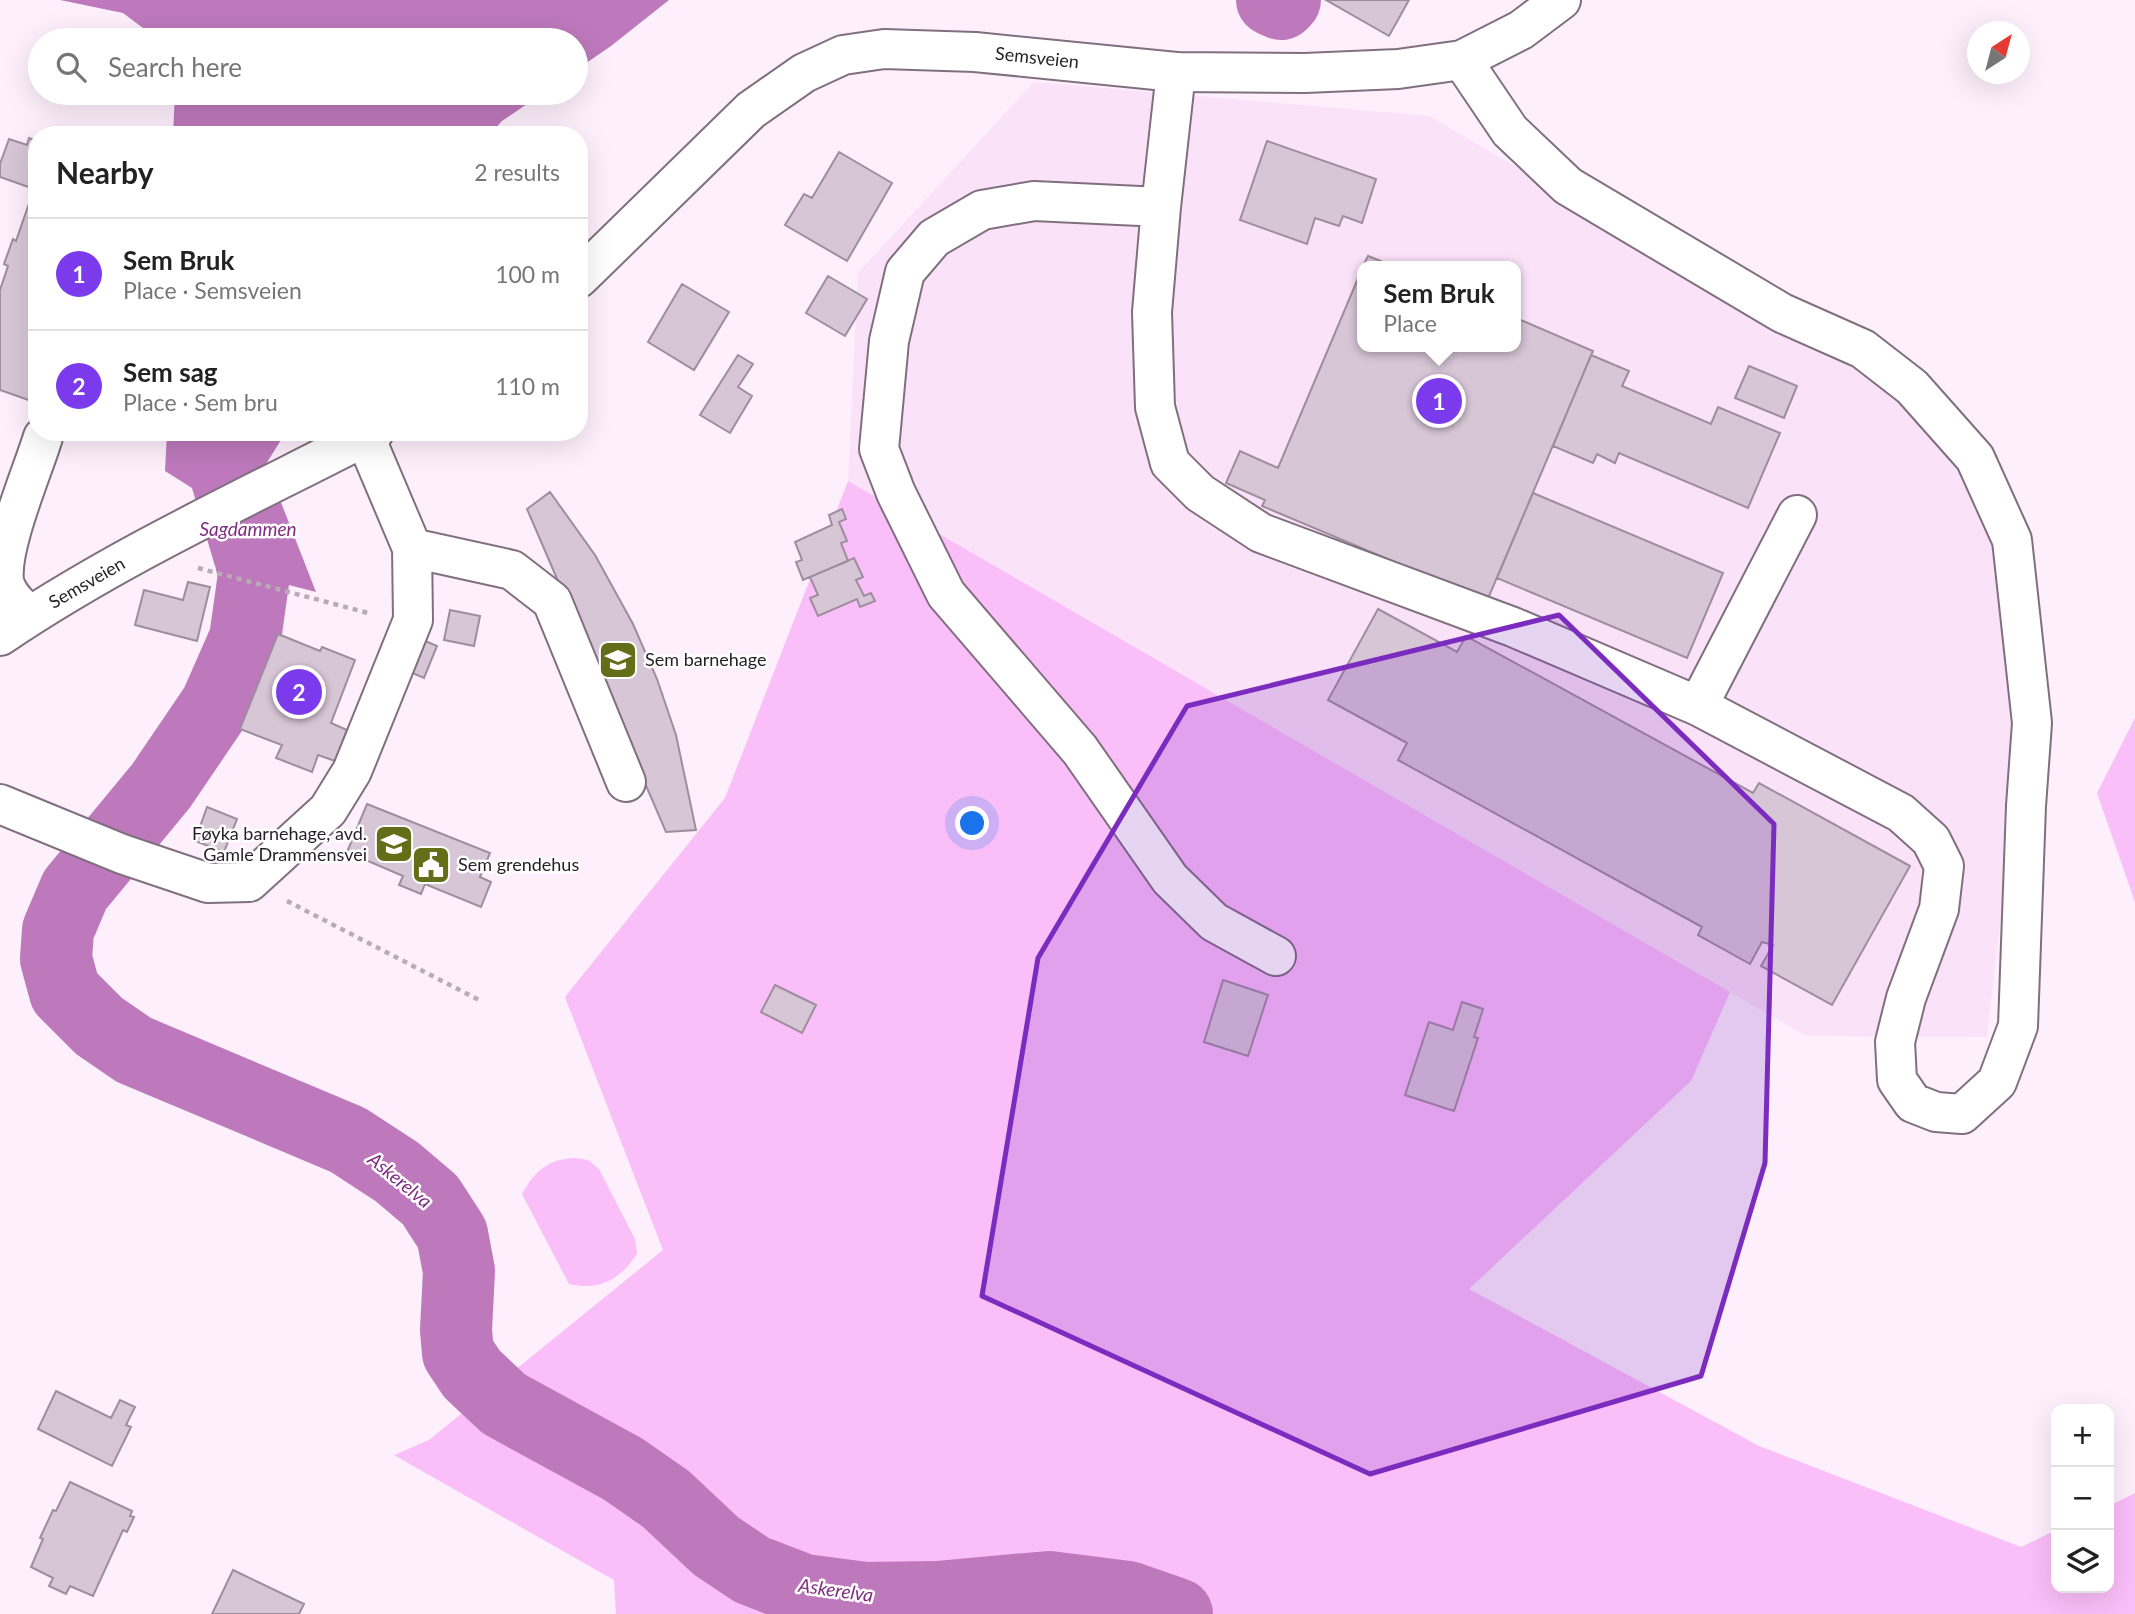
<!DOCTYPE html>
<html lang="en">
<head>
<meta charset="utf-8">
<style>
  :root { --surface:#fff; --page:#f6f6f6; --text:#222; --muted:#767676; --line:#e0e0e0; --accent:#7c3aed }
  body { margin:0; font-family:Lato,sans-serif; background:var(--page); color:var(--text) }
  .controls { position:absolute; right:21px; bottom:21px; display:grid; overflow:hidden; border-radius:14px; box-shadow:0 7px 28px #0002 }
  .controls button { width:63px; height:63px; display:grid; place-items:center; padding:0; border:0; border-bottom:2px solid var(--line); background:var(--surface); color:var(--text); font:35px sans-serif }
  .compass { position:absolute; left:1967px; top:21px; width:63px; height:63px; border-radius:50%; background:var(--surface); box-shadow:0 7px 28px #0002; rotate:36deg }
  .you { position:absolute; left:973px; top:824px; width:24px; height:24px; margin:-18px; border:5px solid #fff; border-radius:50%; background:#1a73e8; box-shadow:0 0 0 10px #1a73e833 }
  .badge { display:grid; place-items:center; width:46px; height:46px; border-radius:50%; background:var(--accent); color:#fff; font-size:23px; font-weight:700 }
  .pin { position:absolute; translate:-50% -50%; border:4px solid #fff; box-shadow:0 2px 7px #0006 }
  .popup { position:absolute; left:1357px; top:261px; width:164px; height:91px; box-sizing:border-box; display:grid; place-content:center; border-radius:14px; background:var(--surface); filter:drop-shadow(0 2px 5px #0005); font-size:23px; white-space:nowrap; color:var(--muted) }
  .popup b { font-size:26px; color:var(--text) }
  .popup::after { content:''; position:absolute; left:50%; top:100%; margin-left:-14px; border:14px solid transparent; border-top-color:var(--surface) }
  .list { margin:0; padding:0; list-style:none }
  h2 { display:flex; justify-content:space-between; align-items:center; height:91px; margin:0; padding:0 28px; font-size:30px }
  h2 small { font-size:23px; font-weight:400; color:var(--muted) }
  .list li { display:grid; grid-template-columns:46px 1fr auto; gap:21px; align-items:center; box-sizing:border-box; height:112px; padding:0 28px; border-top:2px solid var(--line) }
  .list b { display:block; font-size:26px; white-space:nowrap }
  .list p { margin:0; font-size:23px; white-space:nowrap; color:var(--muted) }
  .list em { font-size:23px; font-style:normal; color:var(--muted) }
  .icon { flex:none; width:38px; height:38px; fill:none; stroke:currentColor; stroke-width:2; stroke-linecap:round; stroke-linejoin:round }
  .map { position:relative; flex:none; width:2135px; height:1614px; overflow:hidden }
  .search { position:absolute; background:var(--surface); box-shadow:0 7px 28px #0002; left:28px; top:28px; width:560px; height:77px; display:flex; align-items:center; gap:18px; box-sizing:border-box; padding:0 24px; border-radius:38px; color:var(--muted); font-size:26px }
  .panel { position:absolute; background:var(--surface); box-shadow:0 7px 28px #0002; left:28px; top:126px; width:560px; height:315px; border-radius:28px }
  .map>svg:first-child { display:block }
  .built { fill:#fae2f8; fill-rule:evenodd }
  .green { fill:#fabef8 }
  .water { fill:#bd79bc }
  .lines { fill:none; stroke-linecap:round; stroke-linejoin:round }
  .river { stroke:#bd79bc; stroke-width:72 }
  .building { fill:#d7c6d6; stroke:#9e8d9d; stroke-width:2 }
  .minor-casing { stroke:#80707f; stroke-width:42 }
  .major-casing { stroke:#80707f; stroke-width:42 }
  .path { stroke:#b7acb6; stroke-width:4.5; stroke-dasharray:5 5; stroke-linecap:butt }
  .minor { stroke:#fff; stroke-width:38 }
  .major { stroke:#fff; stroke-width:38 }
  .marked { fill:#7b2cbf; fill-opacity:0.2; stroke:#7b2cbf; stroke-width:5; stroke-linejoin:round }
  .labels { text-anchor:middle; stroke-width:5; stroke-linejoin:round; paint-order:stroke }
  .street-label { font-size:18px; fill:#251f25; stroke:#fff }
  .poi-label { font-size:18px; fill:#251f25; stroke:#fff; text-anchor:start }
  .water-label { font-size:19px; font-style:italic; fill:#802e81; stroke:#fff }
</style>
</head>
<body>
<div class="map">
<svg width="2135" height="1614" viewBox="0 0 2135 1614">
  <rect width="100%" height="100%" fill="#fdeffc"/>
  <!-- built -->
  <path class="built" d="M1034,82L1429,116L1905,394L2001,534L2024,716L1987,1037L1806,1036L848,481L858,273ZM1362,266H1516V347H1362Z"/>
  <!-- green -->
  <path class="green" d="M848,481L1730,992L1691,1081L1469,1289L1759,1446L2021,1547L2056,1530V1588H2109V1506L2135,1493V1614H616L614,1580L394,1455L429,1440L663,1250L565,997L725,798Z
    M2135,718V902L2097,793Z
    M575,1158L588,1160L599,1169L635,1239L637,1254C619,1280 600,1291 569,1284L522,1194C535,1171 548,1159 575,1158Z"/>
  <!-- water -->
  <path class="water" d="M60,0H669L611,46L576,70V40H159L123,13Z
    M175,93H543L502,121L489,135H173Z
    M167,432H286L266,464L316,592L215,566L192,488L165,471Z"/>
  <g class="lines">
    <!-- river -->
    <path class="river" d="M1272,0L1281,4L1285,0
      M233,478L254,575L245,639L216,705L161,786L75,890L58,930L56,959L65,992L99,1026L134,1050L348,1140L397,1172L430,1200L452,1234L459,1271L456,1330L458,1353L472,1374L504,1404L623,1469L666,1499L716,1546L752,1570L804,1590L865,1598L937,1597L1049,1587L1128,1597L1177,1614"/>
  </g>
  <!-- building -->
  <path class="building" d="M1326,0H1409L1389,36Z
    M29,138L37,141V190L0,177V164L9,139L27,145Z
    M1267,141L1376,179L1362,223L1343,216L1339,226L1315,218L1307,244L1240,220Z
    M839,152L892,183L847,261L785,225L804,194L812,198Z
    M34,189L37,190V281L30,299L37,302V403L0,390V290L8,266L4,264L13,239L16,241Z
    M1368,256L1393,266H1363Z
    M1362,269V347H1516V318L1593,351L1487,601L1262,506L1265,500L1226,483L1240,451L1278,468Z
    M828,276L867,299L845,336L806,313Z
    M682,284L729,312L694,370L648,342Z
    M738,355L753,364L738,387L752,396L730,433L700,415Z
    M1591,355L1629,371L1622,386L1711,424L1718,407L1780,433L1748,508L1619,453L1615,463L1597,454L1593,463L1553,446Z
    M1749,366L1797,386L1784,418L1735,398Z
    M550,492L595,555L633,624L657,679L676,735L696,830L666,832L527,509Z
    M1533,493L1723,573L1687,658L1497,578Z
    M842,509L846,519L839,522L847,541L841,543L848,561L803,580L796,562L802,560L795,542L832,525L829,515Z
    M854,558L863,577L856,580L864,596L871,593L875,601L860,607L857,599L818,616L810,598L818,595L810,577Z
    M188,582L210,587L197,641L135,625L144,590L183,600Z
    M1378,609L1457,652L1466,636L1753,793L1759,783L1910,866L1832,1005L1761,966L1773,945L1762,942L1750,964L1698,935L1702,927L1398,760L1407,743L1328,700Z
    M450,610L480,616L474,646L444,640Z
    M278,634L320,651L322,647L355,660L331,723L347,730L335,761L318,755L312,772L276,758L282,745L240,729Z
    M423,640L437,646L424,678L410,672Z
    M367,804L490,853L480,877L491,882L481,907L425,884L421,894L399,885L403,876L347,852Z
    M207,807L237,819L224,852L195,841Z
    M1223,980L1268,995L1248,1056L1204,1042Z
    M775,985L816,1005L802,1033L761,1012Z
    M1462,1002L1483,1009L1474,1037L1478,1038L1454,1111L1405,1095L1429,1022L1453,1030Z
    M56,1391L111,1418L120,1400L135,1407L126,1425L131,1427L112,1466L38,1429Z
    M70,1482L132,1511L130,1516L134,1517L127,1532L123,1530L93,1596L70,1586L66,1594L49,1586L53,1578L31,1567L43,1539L40,1538L53,1510L56,1511Z
    M233,1570L304,1604L299,1614H212Z"/>
  <g class="lines">
    <!-- minor casing -->
    <g class="minor-casing">
      <path id="minor" d="M1176,72L1161,207L1152,312L1155,407L1170,463L1200,493L1261,533L1513,627L1698,706L1901,813L1931,840L1944,866L1939,909L1906,998L1895,1042L1897,1080L1913,1103L1936,1112L1962,1114L1997,1082L2018,1026L2026,806L2032,723L2012,540L1975,458L1912,387L1863,349L1782,313L1568,186L1510,131L1462,60
        M1161,207L1034,201L982,210L934,238L905,272L889,341L879,449L896,493L946,594L1080,750L1170,879L1214,922L1276,956
        M412,548L512,570L552,601L626,782
        M29,616C19,605 7,596 4,581C0,546 32,473 43,437
        M1698,706L1797,515
        M0,804L122,854L208,883L249,882L328,810L352,771L413,620L412,548L365,437"/>
    </g>
    <!-- major casing -->
    <g class="major-casing">
      <path id="major" d="M579,278L751,110L804,73L843,55L884,49L975,52L1176,72L1305,73L1398,69L1462,60L1521,30L1561,0
        M0,636C118,556 248,497 374,432"/>
    </g>
    <!-- path -->
    <path class="path" d="M198,568L372,614
      M287,901L481,1001"/>
    <!-- minor -->
    <use href="#minor" class="minor"/>
    <!-- major -->
    <use href="#major" class="major"/>
  </g>
  <!-- marked area -->
  <path class="marked" d="M1559,615L1774,824L1765,1163L1701,1376L1370,1474L982,1296L1038,958L1187,706Z"/>
  <!-- icons -->
  <defs>
    <g id="school-square" transform="scale(2.0125)"><rect x="-9" y="-9" width="18" height="18" rx="4" fill="#636f18" stroke="#fff"/><path d="M0-5L7-2L0 1L-7-2ZM-4 1L0 2.5L4 1V4Q0 6-4 4Z" fill="#fff"/></g>
    <g id="civic-square" transform="scale(2.0125)"><rect x="-9" y="-9" width="18" height="18" rx="4" fill="#636f18" stroke="#fff"/><path d="M-.6-6.5H3V-4.5H.6V-3L4-1V1h2V6H-6V1h2V-1L-.6-3ZM-1.2 2.5V6h2.4V2.5Z" fill="#fff"/></g>
  </defs>
  <g fill-rule="evenodd">
    <use href="#school-square" x="618" y="660"/>
    <use href="#school-square" x="394" y="844"/>
    <use href="#civic-square" x="431" y="865"/>
  </g>
  <g class="labels">
    <!-- street labels -->
    <g class="street-label">
      <text transform="translate(1037 58) rotate(6)" y="6">Semsveien</text>
      <text transform="translate(87 583) rotate(-30)" y="6">Semsveien</text>
    </g>
    <!-- poi labels -->
    <g class="poi-label">
      <text x="645" y="666">Sem barnehage</text>
      <text x="367" y="840" text-anchor="end">Føyka barnehage, avd.<tspan x="367" dy="21">Gamle Drammensvei</tspan></text>
      <text x="458" y="871">Sem grendehus</text>
    </g>
    <!-- water labels -->
    <g class="water-label">
      <text x="248" y="536">Sagdammen</text>
      <text transform="translate(400 1180) rotate(39)" y="7">Askerelva</text>
      <text transform="translate(836 1590) rotate(8)" y="7">Askerelva</text>
    </g>
  </g>
</svg>
<div class="controls">
<button>+</button>
<button>−</button>
<button><svg class="icon" aria-label="layers" viewBox="0 0 24 24"><path d="M12 4l9 5-9 5-9-5zM3 14l9 5 9-5"/></svg></button>
</div>
<svg class="compass" viewBox="-18 -18 36 36"><path d="M0-13l5 13h-10z" fill="#e53935"/><path d="M0 13l5-13h-10z" fill="#767676"/></svg>
<div class="you"></div>
<div class="pin badge" style="left:1439px;top:401px">1</div>
<div class="popup"><b>Sem Bruk</b>Place</div>
<div class="pin badge" style="left:299px;top:692px">2</div>
<div class="search"><svg class="icon" aria-label="search" viewBox="0 0 24 24"><circle cx="10" cy="10" r="6"/><path d="M15 15l6 6"/></svg>Search here</div>
<section class="panel">
<h2>Nearby<small>2 results</small></h2>
<ul class="list">
<li><span class="badge">1</span><div><b>Sem Bruk</b><p>Place · Semsveien</p></div><em>100 m</em></li>
<li><span class="badge">2</span><div><b>Sem sag</b><p>Place · Sem bru</p></div><em>110 m</em></li>
</ul>
</section>
</div>
</body>
</html>
